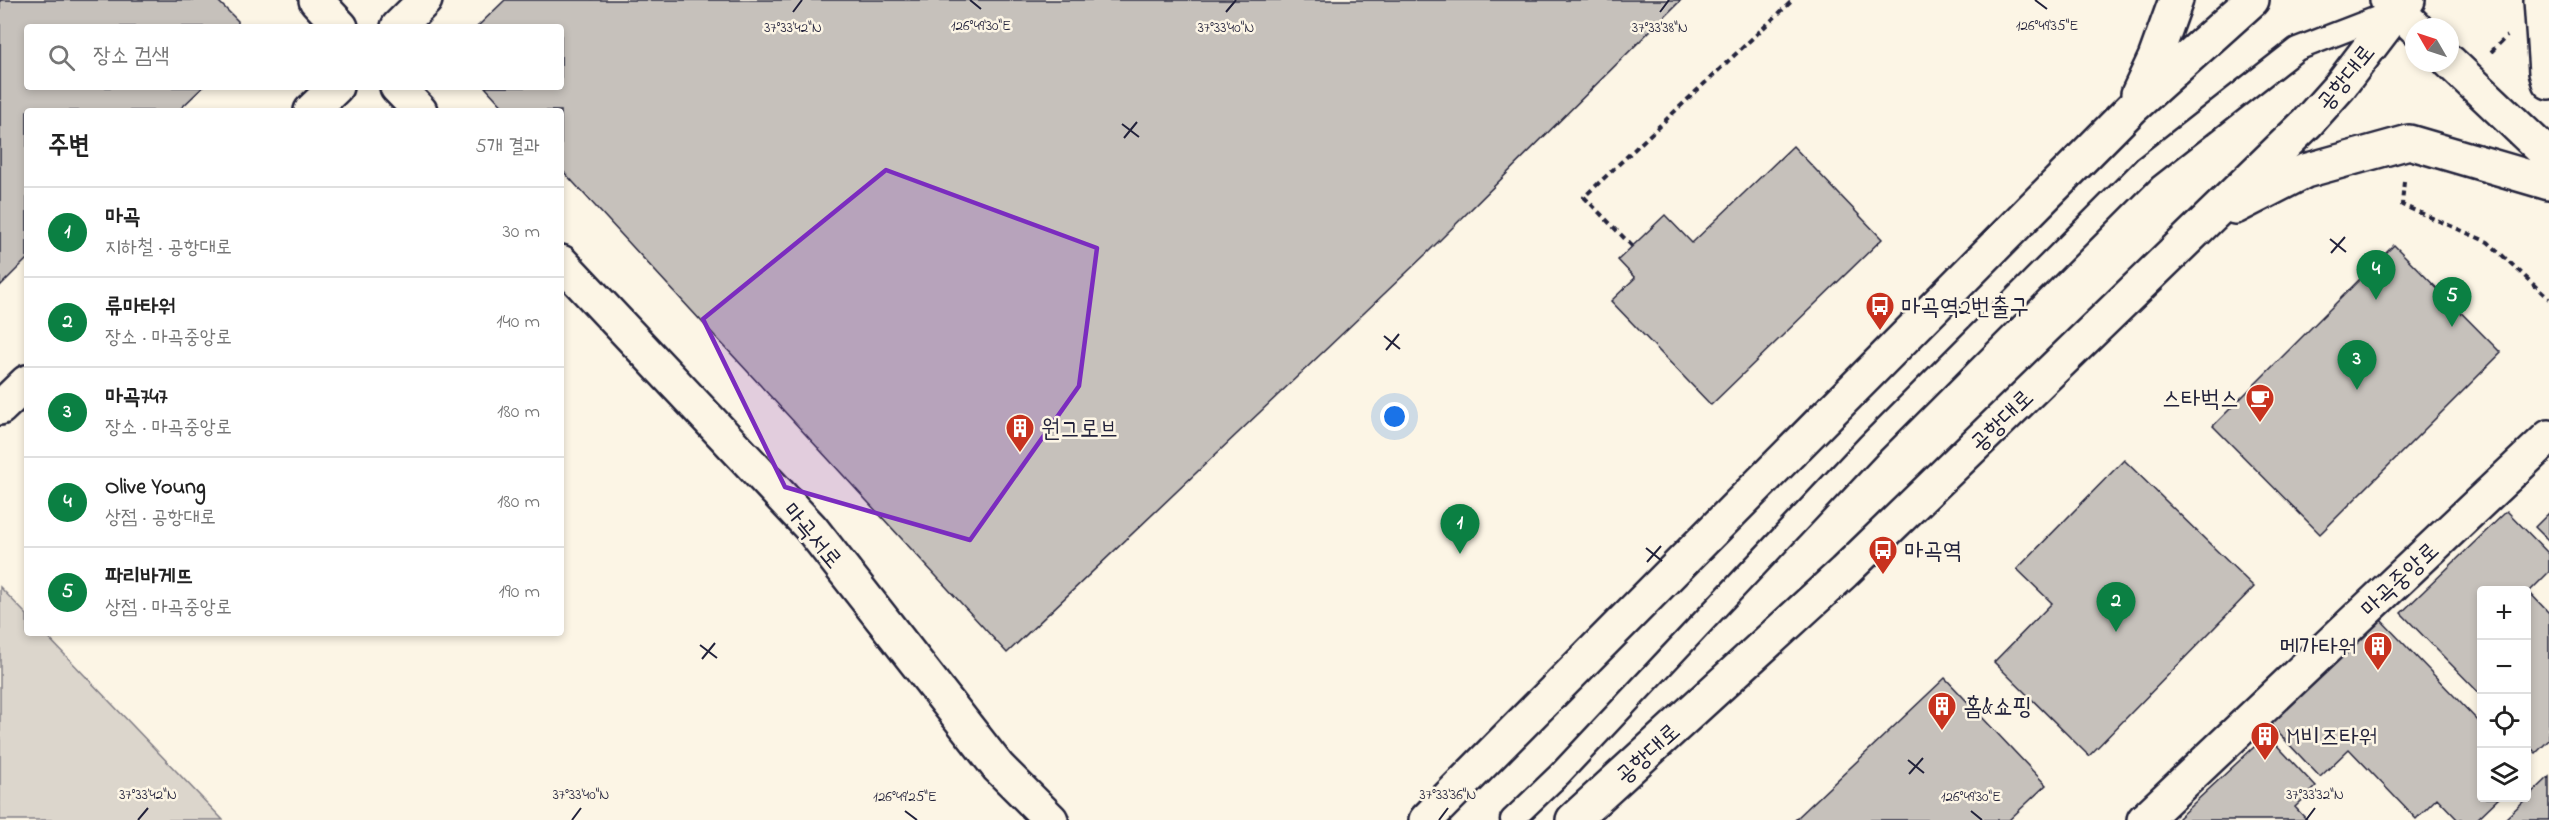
<!DOCTYPE html>
<html lang="ko">
<head>
<meta charset="utf-8">
<style>
  :root { --surface:#fff; --page:#f2f2f2; --text:#222; --muted:#767676; --line:#e0e0e0; --accent:#0b8043 }
  body { margin:0; font-family:"Indie Flower","Poor Story",sans-serif; background:var(--page); color:var(--text) }
  .controls { position:absolute; right:18px; bottom:18px; display:grid; overflow:hidden; border-radius:6px; box-shadow:0 3px 9px #0003 }
  .controls button { width:54px; height:54px; display:grid; place-items:center; padding:0; border:0; border-bottom:2px solid var(--line); background:var(--surface); color:var(--text); font:30px sans-serif }
  .compass { position:absolute; left:2405px; top:18px; width:54px; height:54px; border-radius:50%; background:var(--surface); box-shadow:0 3px 9px #0003; rotate:309deg }
  .you { position:absolute; left:1395px; top:417px; width:21px; height:21px; margin:-15px; border:4px solid #fff; border-radius:50%; background:#1a73e8; box-shadow:0 0 0 9px #1a73e833 }
  .badge { display:grid; place-items:center; width:39px; height:39px; border-radius:50%; background:var(--accent); color:#fff; font-size:20px; font-weight:700 }
  .pin { position:absolute; translate:-50% -50px; filter:drop-shadow(0 2px 3px #0008) }
  .pin::after { content:''; position:absolute; top:32px; width:21px; height:18px; background:inherit; clip-path:polygon(0 0,100% 0,50% 100%) }
  .list { margin:0; padding:0; list-style:none }
  h2 { display:flex; justify-content:space-between; align-items:center; height:78px; margin:0; padding:0 24px; font-size:26px }
  h2 small { font-size:20px; font-weight:400; color:var(--muted) }
  .list li { display:grid; grid-template-columns:39px 1fr auto; gap:18px; align-items:center; box-sizing:border-box; height:90px; padding:0 24px; border-top:2px solid var(--line) }
  .list b { display:block; font-size:22px; white-space:nowrap }
  .list p { margin:0; font-size:20px; white-space:nowrap; color:var(--muted) }
  .list em { font-size:20px; font-style:normal; color:var(--muted) }
  .icon { flex:none; width:33px; height:33px; fill:none; stroke:currentColor; stroke-width:2; stroke-linecap:round; stroke-linejoin:round }
  .map { position:relative; flex:none; width:2549px; height:820px; overflow:hidden }
  .search { position:absolute; background:var(--surface); box-shadow:0 3px 9px #0003; left:24px; top:24px; width:540px; height:66px; display:flex; align-items:center; gap:15px; box-sizing:border-box; padding:0 21px; border-radius:6px; color:var(--muted); font-size:22px }
  .panel { position:absolute; background:var(--surface); box-shadow:0 3px 9px #0003; left:24px; top:108px; width:540px; height:528px; border-radius:6px }
  .map>svg:first-child { display:block }
  .green { fill:#dcd6cc; stroke:#7f7c84; stroke-width:1.5 }
  .building { fill:#c6c1bb; stroke:#22223b; stroke-width:1.5 }
  .lines { fill:none; stroke-linecap:round; stroke-linejoin:round }
  .lane-casing { stroke:#22223b; stroke-width:27 }
  .secondary-casing { stroke:#22223b; stroke-width:38 }
  .primary-casing { stroke:#22223b; stroke-width:38 }
  .path { stroke:#22223b; stroke-width:4; stroke-dasharray:6 4.5; stroke-linecap:butt }
  .lane { stroke:#fcf5e5; stroke-width:22 }
  .secondary { stroke:#fcf5e5; stroke-width:33 }
  .primary { stroke:#fcf5e5; stroke-width:33 }
  .marked { fill:#7b2cbf; fill-opacity:0.2; stroke:#7b2cbf; stroke-width:4.5; stroke-linejoin:round }
  .ticks { fill:none; stroke:#22223b; stroke-width:2 }
  .labels { text-anchor:middle; stroke-width:5; stroke-linejoin:round; paint-order:stroke }
  .street-label { font-size:24px; fill:#22223b; stroke:#fcf5e5 }
  .poi-label { font-size:24px; fill:#22223b; stroke:#fcf5e5; text-anchor:start }
  .ticks-label { font-size:15px; text-anchor:middle; fill:#22223b; stroke:#fcf5e5; stroke-width:5; stroke-linejoin:round; paint-order:stroke }
</style>
</head>
<body>
<div class="map">
<svg width="2549" height="820" viewBox="0 0 2549 820">
  <rect width="100%" height="100%" fill="#fcf5e5"/>
  <filter id="ink" filterUnits="userSpaceOnUse"><feTurbulence type="fractalNoise" baseFrequency=".0167" numOctaves="2"/><feDisplacementMap in="SourceGraphic" scale="12" xChannelSelector="R" yChannelSelector="G"/><feConvolveMatrix kernelMatrix="1 2 1 2 8 2 1 2 1" color-interpolation-filters="sRGB"/></filter>
  <g filter="url(#ink)">
    <!-- green -->
    <path class="green" d="M0,587L27,615V633H44L223,820H0Z"/>
    <!-- building -->
    <path class="building" d="M0,0H217L238,21V27H27V87H203L178,111H27V259L0,286Z
      M505,0H1681L1426,254L1007,653L561,169V111H507L485,87H561V27H477Z
      M1793,146L1882,239L1711,405L1611,301L1635,278L1618,260L1665,215L1692,243Z
      M2394,245L2501,353L2320,534L2213,426Z
      M2124,460L2254,587L2089,756L1994,662L2052,603L2017,569Z
      M2507,511L2549,554V572L2529,592L2549,613V740L2536,753L2526,743V590H2482V696L2401,613Z
      M2549,513V541L2535,527Z
      M2380,619L2482,725V798H2499L2476,820H2458L2437,798L2416,819L2349,749L2320,777L2270,724Z
      M1945,678L2046,785L2009,820H1795Z
      M2267,735L2316,787L2295,807L2307,820H2180L2178,818Z
      M2549,777V820H2504Z"/>
    <g class="lines">
      <!-- lane casing -->
      <g class="lane-casing">
        <path id="lane" d="M1512,820L1560,774L1869,445L2145,168L2297,49L2398,10"/>
      </g>
      <!-- secondary casing -->
      <g class="secondary-casing">
        <path id="secondary" d="M316,0L341,27
          M2387,0L2415,27
          M398,27L425,0
          M2450,62L2549,156
          M397,87L420,111
          M311,111L336,87
          M561,262L811,528L998,767L1051,820
          M0,408L27,382
          M2144,820L2549,437"/>
      </g>
      <!-- primary casing -->
      <g class="primary-casing">
        <path id="primary" d="M2541,0L2546,72L2549,82
          M2138,94L2155,58L2176,0
          M2235,207L2305,171L2409,142L2549,183
          M1426,820L2133,107L2252,0
          M1573,820L1844,572L2307,123L2340,86L2398,10L2408,0"/>
      </g>
      <!-- path -->
      <path class="path" d="M2491,52L2507,36
        M2404,181L2402,205L2488,242L2549,299
        M1632,246L1584,197L1793,0"/>
      <!-- lane -->
      <use href="#lane" class="lane"/>
      <!-- secondary -->
      <use href="#secondary" class="secondary"/>
      <!-- primary -->
      <use href="#primary" class="primary"/>
    </g>
  </g>
  <!-- marked area -->
  <path class="marked" d="M886,170L1097,248L1079,386L970,540L785,487L703,319Z"/>
  <!-- ticks -->
  <path class="ticks" d="M970,0L981,9M2035,0L2047,9M793,12L802,0M1226,12L1236,0M1660,12L1669,0M1122,124L1139,137M1124,138L1137,122M2330,239L2346,252M2331,253L2345,237M1384,336L1400,349M1386,350L1399,334M1646,548L1662,561M1647,562L1661,546M700,645L717,658M702,659L715,643M1908,760L1924,773M1909,774L1923,758M905,811L917,820M1971,811L1982,820M138,820L148,808M572,820L581,808M1439,820L1448,808M2306,820L2315,808"/>
  <!-- icons -->
  <defs>
    <g id="bus-pin" transform="scale(1.5)"><path d="M0 17L-7.5 6A9.5 9.5 0 1 1 7.5 6Z" fill="#c8321e" stroke="#fcf5e5"/><path d="M-5-6H5V4H4V6H2V4H-2V6H-4V4H-5ZM-3.5-4V0h7V-4ZM-3.5 1.2v1.5H-2V1.2ZM2 1.2v1.5H3.5V1.2Z" fill="#fff"/></g>
    <g id="cafe-pin" transform="scale(1.5)"><path d="M0 17L-7.5 6A9.5 9.5 0 1 1 7.5 6Z" fill="#c8321e" stroke="#fcf5e5"/><path d="M-5.5-4.5H6V0H3Q3 3.5 0 3.5H-2.5Q-5.5 3.5-5.5 0ZM3-3.2v2h1.7v-2ZM-6 4.5H4V6H-6Z" fill="#fff"/></g>
    <g id="building-pin" transform="scale(1.5)"><path d="M0 17L-7.5 6A9.5 9.5 0 1 1 7.5 6Z" fill="#c8321e" stroke="#fcf5e5"/><path d="M-4-6H4V6H1V3H-1V6H-4ZM-2.5-4.3h1.7v1.8h-1.7ZM.8-4.3h1.7v1.8H.8ZM-2.5-1h1.7V.8h-1.7ZM.8-1h1.7V.8H.8Z" fill="#fff"/></g>
  </defs>
  <g fill-rule="evenodd">
    <use href="#bus-pin" x="1880" y="306"/>
    <use href="#cafe-pin" x="2260" y="398"/>
    <use href="#building-pin" x="1020" y="428"/>
    <use href="#bus-pin" x="1883" y="550"/>
    <use href="#building-pin" x="2378" y="646"/>
    <use href="#building-pin" x="1942" y="706"/>
    <use href="#building-pin" x="2265" y="736"/>
  </g>
  <g class="labels">
    <!-- street labels -->
    <g class="street-label">
      <text transform="translate(2345 77) rotate(-51)" y="8">공항대로</text>
      <text transform="translate(2001 420) rotate(-44)" y="8">공항대로</text>
      <text transform="translate(813 535) rotate(50)" y="8">마곡서로</text>
      <text transform="translate(2399 579) rotate(-43)" y="8">마곡중앙로</text>
      <text transform="translate(1647 753) rotate(-42)" y="8">공항대로</text>
    </g>
    <!-- poi labels -->
    <g class="poi-label">
      <text x="1901" y="314">마곡역2번출구</text>
      <text x="2239" y="406" text-anchor="end">스타벅스</text>
      <text x="1041" y="436">원그로브</text>
      <text x="1904" y="558">마곡역</text>
      <text x="2357" y="654" text-anchor="end">메가타워</text>
      <text x="1963" y="714">홈&amp;쇼핑</text>
      <text x="2286" y="744">M비즈타워</text>
    </g>
  </g>
  <g class="ticks-label">
    <text x="981" y="30">126°49'30"E</text>
    <text x="2047" y="30">126°49'35"E</text>
    <text x="793" y="32">37°33'42"N</text>
    <text x="1226" y="32">37°33'40"N</text>
    <text x="1660" y="32">37°33'38"N</text>
    <text x="148" y="799">37°33'42"N</text>
    <text x="581" y="799">37°33'40"N</text>
    <text x="1448" y="799">37°33'36"N</text>
    <text x="2315" y="799">37°33'32"N</text>
    <text x="905" y="801">126°49'25"E</text>
    <text x="1971" y="801">126°49'30"E</text>
  </g>
</svg>
<div class="controls">
<button>+</button>
<button>−</button>
<button><svg class="icon" aria-label="locate" viewBox="0 0 24 24"><circle cx="12" cy="12" r="6"/><path d="M12 2v4M12 18v4M2 12h4M18 12h4"/></svg></button>
<button><svg class="icon" aria-label="layers" viewBox="0 0 24 24"><path d="M12 4l9 5-9 5-9-5zM3 14l9 5 9-5"/></svg></button>
</div>
<svg class="compass" viewBox="-18 -18 36 36"><path d="M0-13l5 13h-10z" fill="#e53935"/><path d="M0 13l5-13h-10z" fill="#767676"/></svg>
<div class="you"></div>
<div class="pin badge" style="left:1460px;top:554px">1</div>
<div class="pin badge" style="left:2116px;top:632px">2</div>
<div class="pin badge" style="left:2357px;top:390px">3</div>
<div class="pin badge" style="left:2376px;top:300px">4</div>
<div class="pin badge" style="left:2452px;top:327px">5</div>
<div class="search"><svg class="icon" aria-label="search" viewBox="0 0 24 24"><circle cx="10" cy="10" r="6"/><path d="M15 15l6 6"/></svg>장소 검색</div>
<section class="panel">
<h2>주변<small>5개 결과</small></h2>
<ul class="list">
<li><span class="badge">1</span><div><b>마곡</b><p>지하철 · 공항대로</p></div><em>30 m</em></li>
<li><span class="badge">2</span><div><b>류마타워</b><p>장소 · 마곡중앙로</p></div><em>140 m</em></li>
<li><span class="badge">3</span><div><b>마곡747</b><p>장소 · 마곡중앙로</p></div><em>180 m</em></li>
<li><span class="badge">4</span><div><b>Olive Young</b><p>상점 · 공항대로</p></div><em>180 m</em></li>
<li><span class="badge">5</span><div><b>파리바게뜨</b><p>상점 · 마곡중앙로</p></div><em>190 m</em></li>
</ul>
</section>
</div>
</body>
</html>
